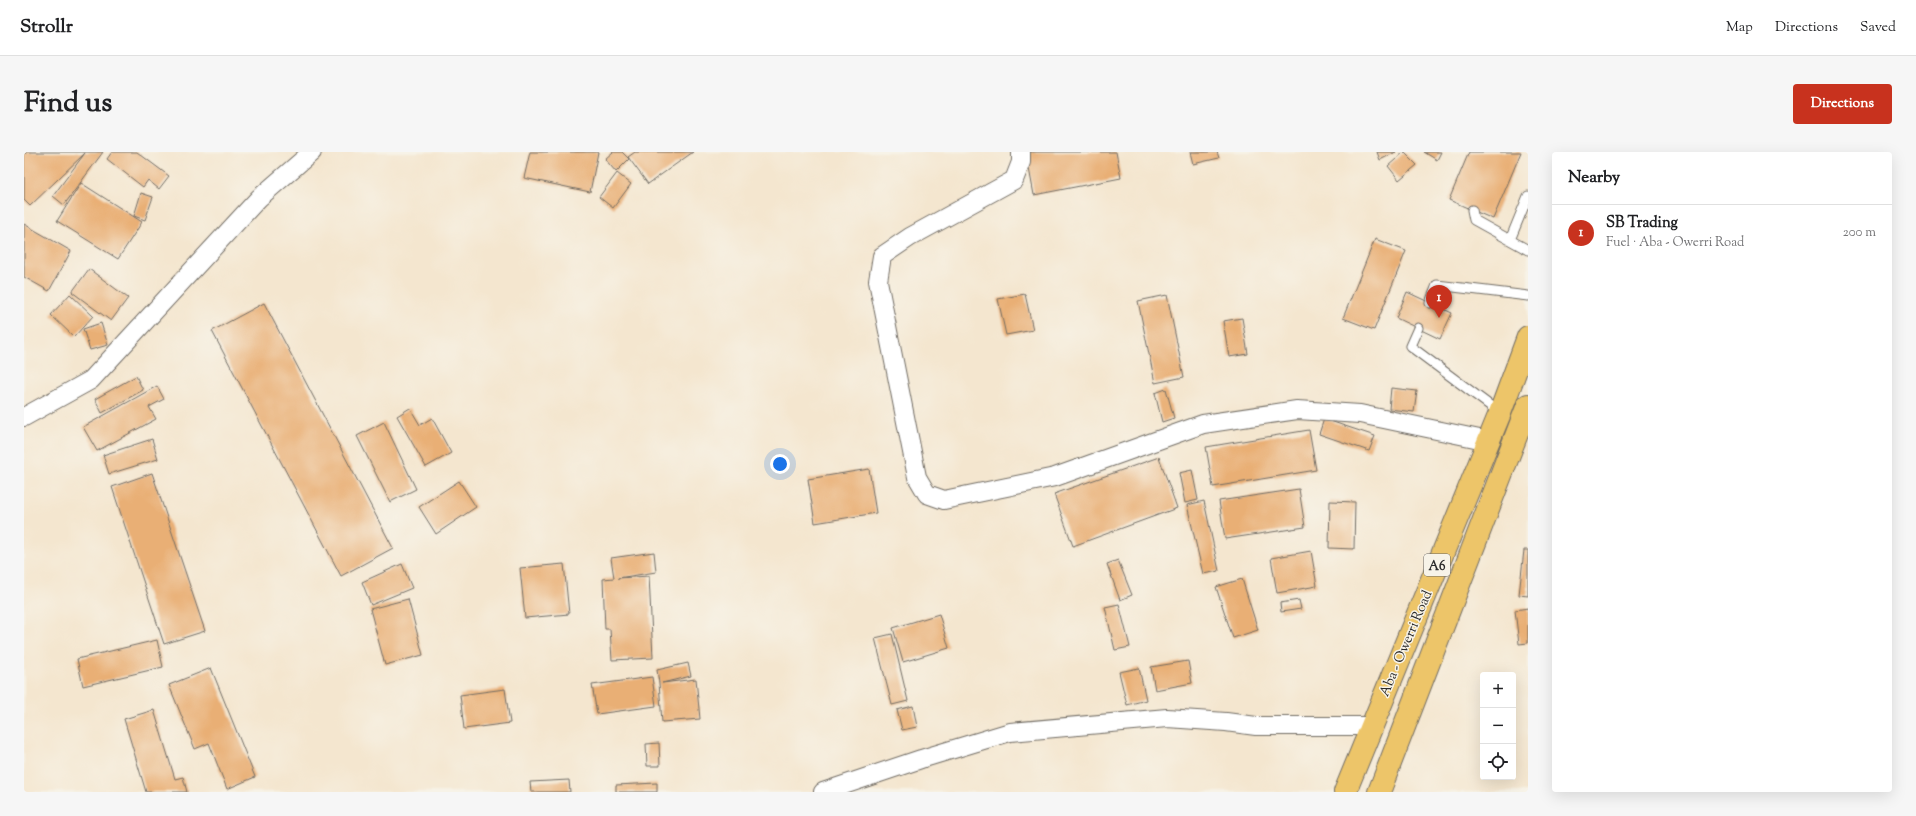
<!DOCTYPE html>
<html lang="en">
<head>
<meta charset="utf-8">
<style>
  :root { --surface:#fff; --page:#f6f6f6; --text:#202124; --muted:#757577; --line:#e0e0e0; --accent:#c8321e }
  body { margin:0; font-family:"Sorts Mill Goudy",serif; background:var(--page); color:var(--text) }
  .controls { position:absolute; right:12px; bottom:12px; display:grid; overflow:hidden; border-radius:4px; box-shadow:0 4px 16px #0002 }
  .controls button { width:36px; height:36px; display:grid; place-items:center; padding:0; border:0; border-bottom:1px solid var(--line); background:var(--surface); color:var(--text); font:20px sans-serif }
  .you { position:absolute; left:756px; top:312px; width:14px; height:14px; margin:-10px; border:3px solid #fff; border-radius:50%; background:#1a73e8; box-shadow:0 0 0 6px #1a73e833 }
  .badge { display:grid; place-items:center; width:26px; height:26px; border-radius:50%; background:var(--accent); color:#fff; font-size:13px; font-weight:700 }
  .pin { position:absolute; translate:-50% -33px; filter:drop-shadow(0 1px 2px #0008) }
  .pin::after { content:''; position:absolute; top:21px; width:14px; height:12px; background:inherit; clip-path:polygon(0 0,100% 0,50% 100%) }
  .list { margin:0; padding:0; list-style:none }
  h2 { display:flex; justify-content:space-between; align-items:center; height:52px; margin:0; padding:0 16px; font-size:17px }
  h2 small { font-size:13px; font-weight:400; color:var(--muted) }
  .list li { display:grid; grid-template-columns:26px 1fr auto; gap:12px; align-items:center; box-sizing:border-box; height:56px; padding:0 16px; border-top:1px solid var(--line) }
  .list b { display:block; font-size:15px; white-space:nowrap }
  .list p { margin:0; font-size:13px; white-space:nowrap; color:var(--muted) }
  .list em { font-size:13px; font-style:normal; color:var(--muted) }
  .icon { flex:none; width:22px; height:22px; fill:none; stroke:currentColor; stroke-width:2; stroke-linecap:round; stroke-linejoin:round }
  .map { position:relative; flex:none; width:1504px; height:640px; overflow:hidden; border-radius:4px }
  header { display:flex; align-items:center; gap:24px; box-sizing:border-box; height:56px; padding:0 20px; background:var(--surface); border-bottom:1px solid var(--line) }
  header strong { font-size:19px }
  nav { display:flex; gap:22px; margin-inline-start:auto; font-size:14px }
  .intro { display:flex; align-items:center; justify-content:space-between; box-sizing:border-box; height:96px; padding:0 24px }
  h1 { margin:0; font-size:28px }
  .button { padding:10px 18px; border-radius:4px; background:var(--accent); color:#fff; font-size:14px; font-weight:700 }
  main { display:flex; gap:24px; padding:0 24px }
  aside { flex:1; background:var(--surface); border-radius:4px; box-shadow:0 4px 16px #0002 }
  .map>svg:first-child { display:block }
  .building { fill:#e9af75 }
  .lines { fill:none; stroke-linecap:round; stroke-linejoin:round }
  .service-casing { stroke:#716c64; stroke-width:11 }
  .minor-casing { stroke:#716c64; stroke-width:20 }
  .trunk-casing { stroke:#716c64; stroke-width:24 }
  .service { stroke:#fff; stroke-width:9 }
  .minor { stroke:#fff; stroke-width:18 }
  .trunk { stroke:#edc569; stroke-width:22 }
  .labels { text-anchor:middle; stroke-width:3; stroke-linejoin:round; paint-order:stroke }
  .shield { fill:#f7f3e8; stroke:#686764; stroke-width:1 }
  .shield-label { font-size:13px; font-weight:bold; fill:#2b2b2b }
  .street-label { font-size:14px; fill:#2b2b2b; stroke:#f7f3e8 }
</style>
</head>
<body>
<header>
<strong>Strollr</strong>
<nav><a>Map</a><a>Directions</a><a>Saved</a></nav>
</header>
<div class="intro"><h1>Find us</h1><a class="button">Directions</a></div>
<main>
<div class="map">
<svg width="1504" height="640" viewBox="0 0 1504 640">
  <rect width="100%" height="100%" fill="#f7f3e8"/>
  <filter id="ink" filterUnits="userSpaceOnUse"><feTurbulence type="fractalNoise" baseFrequency=".025" numOctaves="2"/><feDisplacementMap in="SourceGraphic" scale="8" xChannelSelector="R" yChannelSelector="G"/><feConvolveMatrix kernelMatrix="1 2 1 2 8 2 1 2 1" color-interpolation-filters="sRGB"/></filter>
  <filter id="wash" filterUnits="userSpaceOnUse"><feTurbulence type="fractalNoise" baseFrequency=".012" numOctaves="4" result="noise"/><feDisplacementMap in="SourceGraphic" scale="16" xChannelSelector="R" yChannelSelector="G"/><feGaussianBlur stdDeviation="0.9" result="paint"/><feColorMatrix in="noise" values="0 0 0 0 0 0 0 0 0 0 0 0 0 0 0 0 0 1.4 0 .05"/><feComposite in="paint" operator="in"/></filter>
  <g filter="url(#wash)">
    <rect width="100%" height="100%" fill="#f4e6cf"/>
    <g id="blocks">
      <!-- building -->
      <path class="building" d="M3,0H79L40,53L29,44L61,1L6,54L0,48V3Z
        M88,0H113L145,24L135,37L124,28L119,35L83,7Z
        M506,0H574L566,40L500,26Z
        M589,0H598L605,7L592,20L581,7Z
        M611,0H669L624,32L604,5Z
        M1002,0H1092L1097,26L1010,43Z
        M1166,0H1193L1195,6L1169,12Z
        M1353,0H1372L1356,8Z
        M1380,0L1393,13L1375,28L1364,14Z
        M1400,0H1417L1413,8Z
        M1445,0H1497L1469,67L1425,48Z
        M593,21L607,32L589,56L575,45Z
        M57,31L118,70L94,107L33,69Z
        M117,41L129,45L121,68L110,64Z
        M0,72L47,99L25,139L0,125Z
        M1351,87L1382,99L1350,178L1319,166Z
        M65,117L104,146L87,169L48,140Z
        M1383,140L1428,161L1416,187L1372,166Z
        M46,142L69,164L50,185L27,163Z
        M1001,142L1009,178L982,183L974,147Z
        M1143,143L1160,225L1131,231L1114,149Z
        M240,151L369,396L317,424L188,179Z
        M1218,166L1224,202L1205,205L1199,169Z
        M77,171L84,193L66,198L59,177Z
        M112,224L119,238L78,261L71,247Z
        M133,234L140,247L125,255L132,267L73,299L59,275Z
        M1367,236L1393,239L1390,260L1365,257Z
        M1142,237L1150,266L1138,270L1131,241Z
        M386,256L396,273L408,266L427,301L402,315L373,264Z
        M1300,267L1351,284L1345,299L1295,282Z
        M360,270L392,337L366,350L333,284Z
        M1285,278L1292,318L1189,335L1182,295Z
        M128,287L134,307L85,322L79,303Z
        M1135,305L1153,356L1049,394L1030,342Z
        M845,317L852,361L791,371L784,327Z
        M1168,318L1174,348L1161,351L1155,321Z
        M128,321L181,479L140,492L88,335Z
        M435,329L452,355L412,382L395,355Z
        M1275,337L1281,375L1201,387L1195,349Z
        M1180,349L1195,419L1179,422L1163,353Z
        M1306,349L1331,350L1330,397L1305,396Z
        M1500,398H1504V444L1495,443Z
        M1287,399L1293,434L1253,441L1247,406Z
        M630,400L632,420L594,426L625,424L629,506L588,508L586,477H581L579,427L590,426L587,406Z
        M1094,408L1108,443L1096,448L1083,412Z
        M378,412L388,436L347,453L338,430Z
        M540,412L545,462L501,466L496,416Z
        M1218,427L1234,478L1209,486L1192,435Z
        M384,447L399,503L361,513L346,457Z
        M1275,448L1277,457L1257,460L1256,451Z
        M1095,452L1106,495L1091,498L1081,455Z
        M1504,456V491L1495,492L1491,458Z
        M915,462L925,496L879,510L869,476Z
        M868,482L884,549L868,553L851,486Z
        M133,488L139,515L59,534L53,507Z
        M1164,509L1168,531L1131,538L1127,515Z
        M664,511L667,524L638,531L672,527L676,567L638,570L635,531L633,518Z
        M187,516L231,625L203,637L185,591L171,597L145,533Z
        M1115,516L1122,548L1103,553L1095,520Z
        M628,525L632,554L573,562L568,533Z
        M481,537L486,571L440,577L436,543Z
        M889,554L893,575L878,578L873,558Z
        M130,558L151,627L159,625L163,640H122L100,567Z
        M635,591L636,614H623L622,592Z
        M545,628L546,640H507L506,630Z
        M633,631V640H592V633Z"/>
    </g>
  </g>
  <g filter="url(#ink)">
    <use href="#blocks" fill-opacity="0" stroke="#716c64" stroke-width="1"/>
    <g class="lines">
      <!-- service casing -->
      <g class="service-casing">
        <path id="service" d="M1448,58L1450,68L1504,98
          M1486,88L1504,44
          M1406,151L1413,133L1504,144
          M1394,176L1386,194L1476,261"/>
      </g>
      <!-- minor casing -->
      <g class="minor-casing">
        <path id="minor" d="M997,0V10L990,28L886,85L858,104L854,129L893,325L903,342L920,348L1031,325L1179,272L1273,258L1336,262L1465,289
          M0,265L67,228L235,46L288,0
          M799,640L897,607L986,580L1143,566L1202,570L1232,574H1347"/>
      </g>
      <!-- trunk casing -->
      <g class="trunk-casing">
        <path id="trunk" d="M1321,640L1476,261L1504,185
          M1355,640L1504,253"/>
      </g>
      <!-- service -->
      <use href="#service" class="service"/>
      <!-- minor -->
      <use href="#minor" class="minor"/>
      <!-- trunk -->
      <use href="#trunk" class="trunk"/>
    </g>
  </g>
  <g class="labels">
    <!-- shield labels -->
    <rect class="shield" x="1400" y="402" width="26" height="22" rx="3"/>
    <g class="shield-label">
      <text x="1413" y="418">A6</text>
    </g>
    <!-- street labels -->
    <g class="street-label">
      <text transform="translate(1381 491) rotate(-67)" y="5">Aba - Owerri Road</text>
    </g>
  </g>
</svg>
<div class="controls">
<button>+</button>
<button>−</button>
<button><svg class="icon" aria-label="locate" viewBox="0 0 24 24"><circle cx="12" cy="12" r="6"/><path d="M12 2v4M12 18v4M2 12h4M18 12h4"/></svg></button>
</div>
<div class="you"></div>
<div class="pin badge" style="left:1415px;top:166px">1</div>
</div>
<aside>
<h2>Nearby<small></small></h2>
<ul class="list">
<li><span class="badge">1</span><div><b>SB Trading</b><p>Fuel · Aba - Owerri Road</p></div><em>200 m</em></li>
</ul>
</aside>
</main>
</body>
</html>
